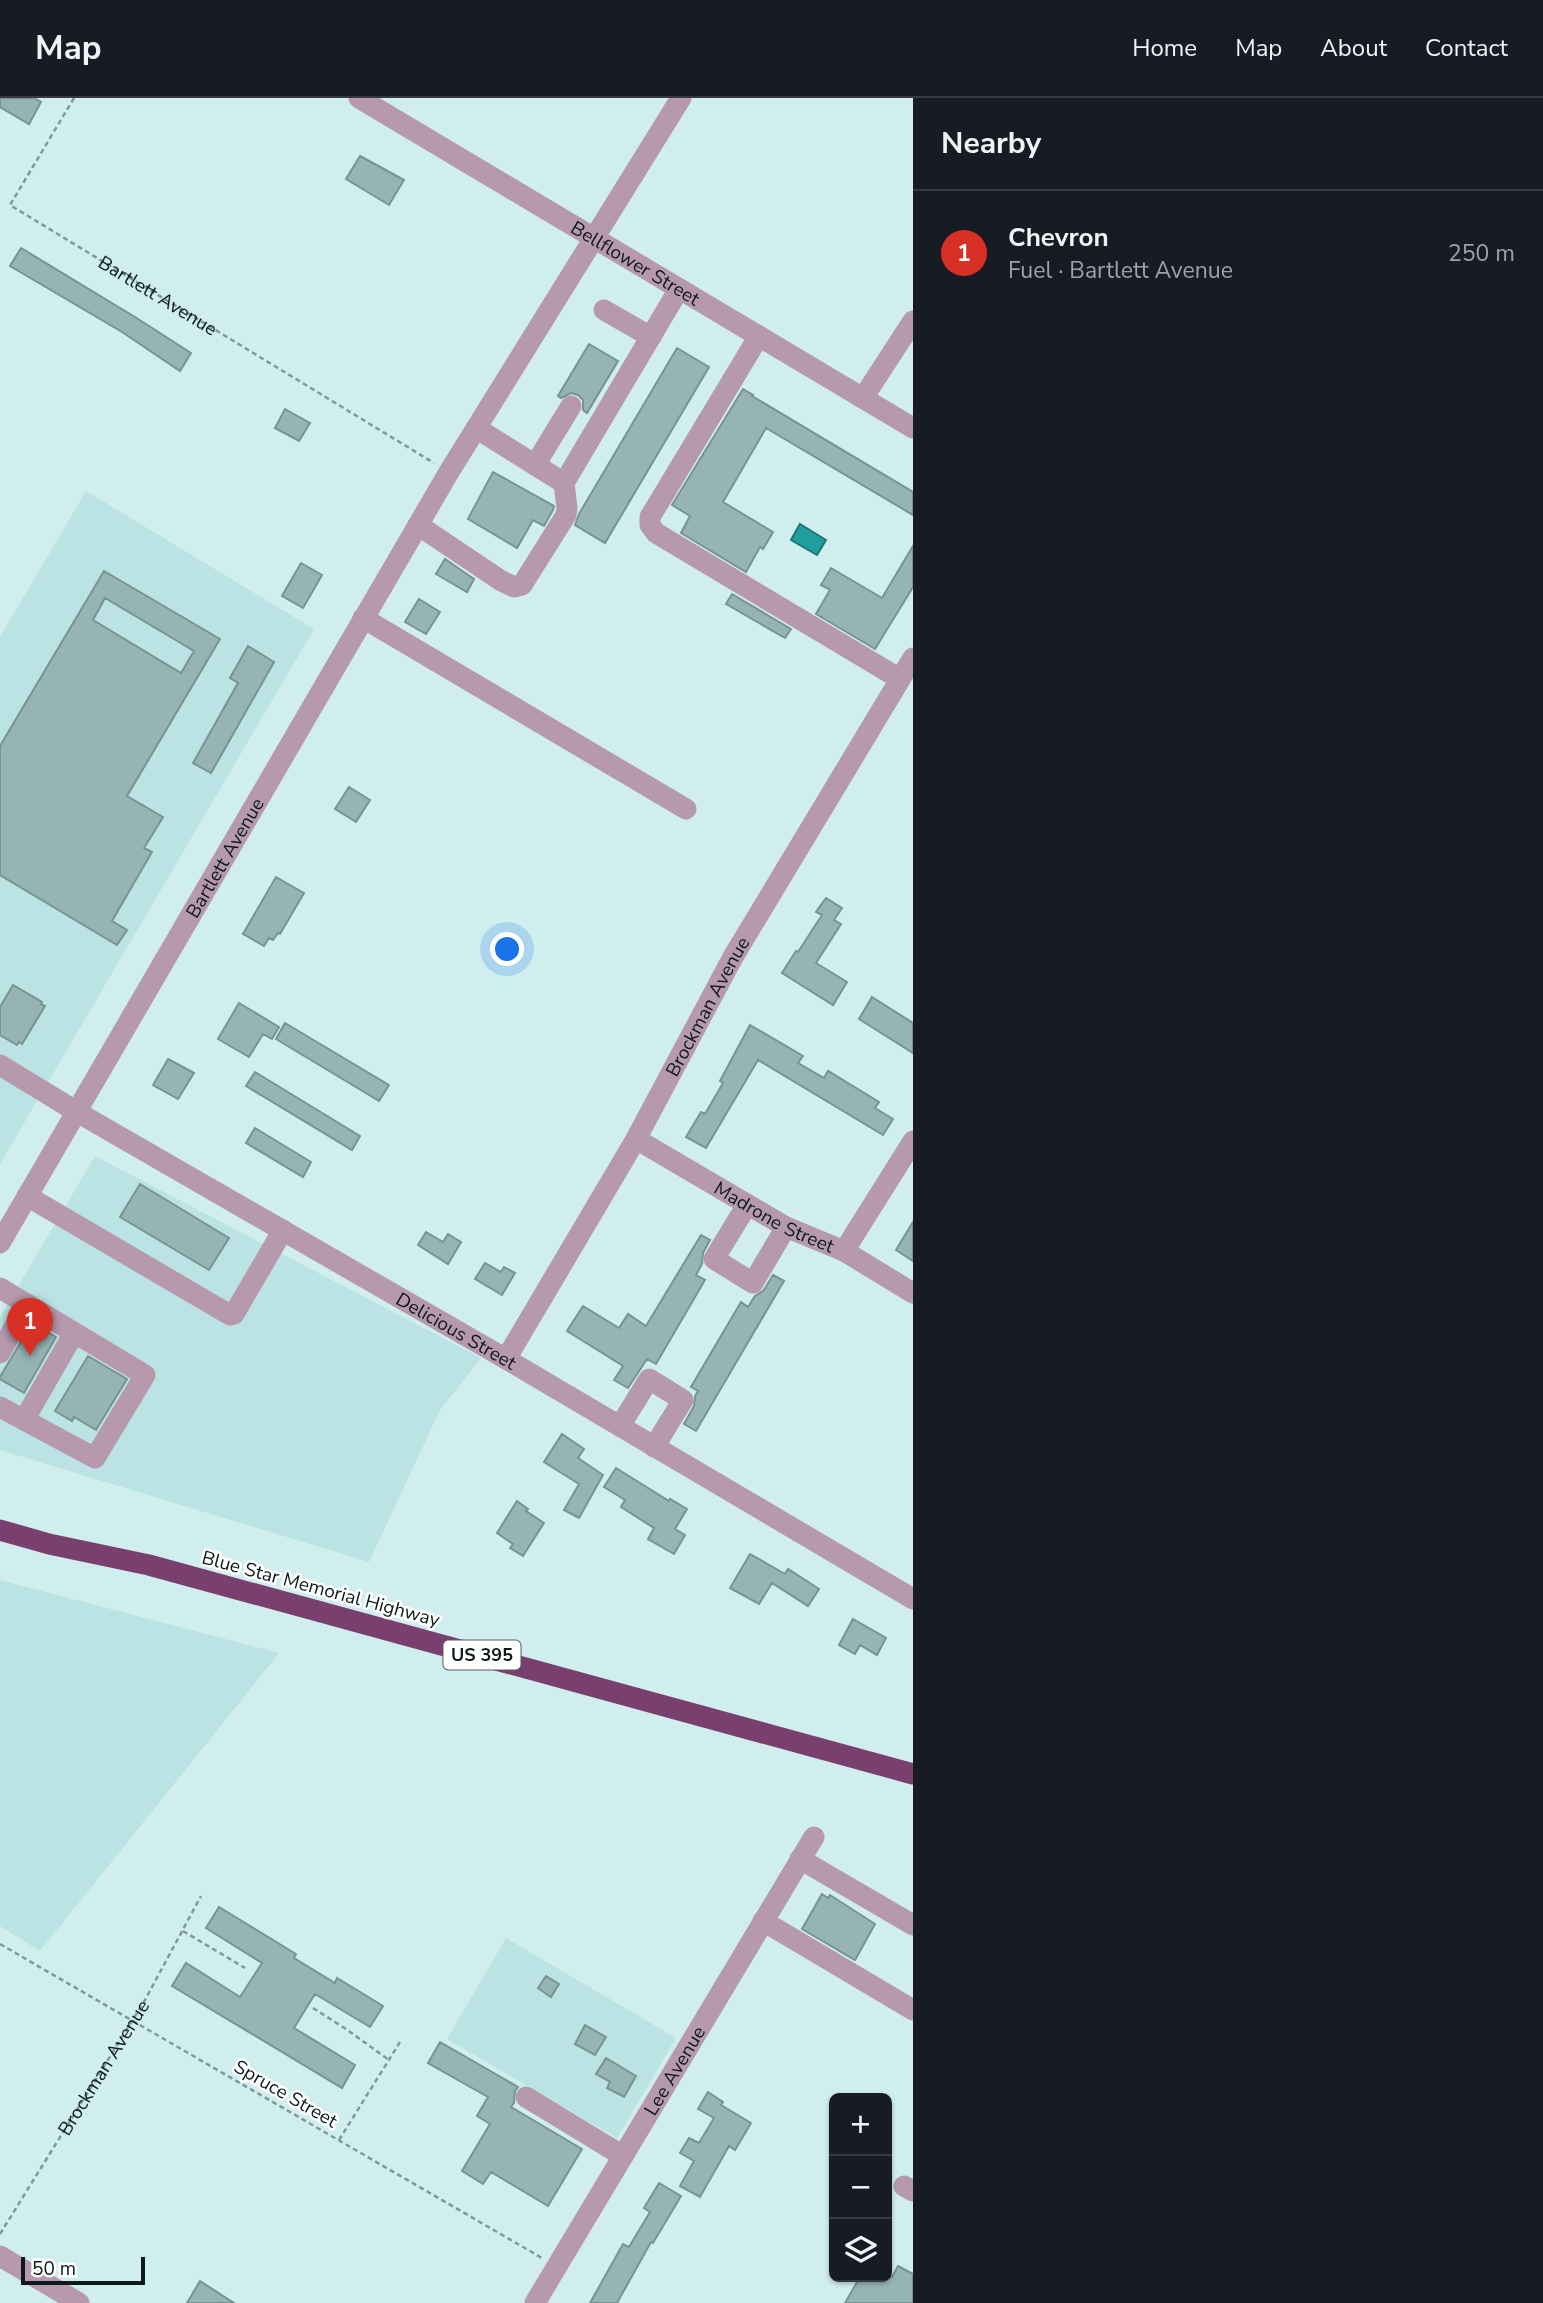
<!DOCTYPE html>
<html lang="en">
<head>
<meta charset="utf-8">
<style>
  :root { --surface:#171b24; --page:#20242c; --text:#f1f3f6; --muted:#9ea1a6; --line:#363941; --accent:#d93025 }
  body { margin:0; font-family:"Nunito Sans",sans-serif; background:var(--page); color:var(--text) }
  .controls { position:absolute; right:21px; bottom:21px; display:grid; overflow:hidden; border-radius:10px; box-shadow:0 2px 5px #0004 }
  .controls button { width:63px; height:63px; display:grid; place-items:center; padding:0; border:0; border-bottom:2px solid var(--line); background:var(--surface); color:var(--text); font:35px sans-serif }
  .scale { position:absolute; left:21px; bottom:18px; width:124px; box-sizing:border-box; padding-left:7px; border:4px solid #0e191a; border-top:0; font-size:19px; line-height:24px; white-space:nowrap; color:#0e191a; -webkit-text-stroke:5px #fff; paint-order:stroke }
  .you { position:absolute; left:508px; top:852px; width:24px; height:24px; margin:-18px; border:5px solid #fff; border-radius:50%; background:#1a73e8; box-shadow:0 0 0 10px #1a73e833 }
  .badge { display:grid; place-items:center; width:46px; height:46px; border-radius:50%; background:var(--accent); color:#fff; font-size:23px; font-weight:700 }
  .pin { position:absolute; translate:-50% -58px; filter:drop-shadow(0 2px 4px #0008) }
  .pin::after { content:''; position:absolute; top:37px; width:24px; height:21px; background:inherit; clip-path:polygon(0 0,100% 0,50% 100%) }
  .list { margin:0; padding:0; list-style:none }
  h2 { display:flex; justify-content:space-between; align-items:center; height:91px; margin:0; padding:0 28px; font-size:30px }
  h2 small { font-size:23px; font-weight:400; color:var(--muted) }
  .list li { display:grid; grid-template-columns:46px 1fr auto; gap:21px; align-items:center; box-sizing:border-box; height:126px; padding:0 28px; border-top:2px solid var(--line) }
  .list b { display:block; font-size:26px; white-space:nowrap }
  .list p { margin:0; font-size:23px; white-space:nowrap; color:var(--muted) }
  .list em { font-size:23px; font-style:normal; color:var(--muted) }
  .icon { flex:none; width:38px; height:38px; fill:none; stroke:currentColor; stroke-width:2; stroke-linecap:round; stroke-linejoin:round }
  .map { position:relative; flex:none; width:913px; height:2205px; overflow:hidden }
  header { display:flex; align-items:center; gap:42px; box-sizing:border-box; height:98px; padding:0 35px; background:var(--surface); border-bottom:2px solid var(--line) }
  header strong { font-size:33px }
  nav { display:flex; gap:38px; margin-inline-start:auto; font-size:24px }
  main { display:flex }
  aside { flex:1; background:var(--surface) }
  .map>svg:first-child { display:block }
  .built { fill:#bbe3e3 }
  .water { fill:#209ea0; stroke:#1b7678; stroke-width:2 }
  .building { fill:#97b4b4; stroke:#779393; stroke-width:2; fill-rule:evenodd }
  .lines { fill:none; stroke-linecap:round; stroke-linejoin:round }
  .path { stroke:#819898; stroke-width:2.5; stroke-dasharray:5 3.5; stroke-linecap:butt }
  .minor { stroke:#b699af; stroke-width:21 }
  .highway { stroke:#793f6e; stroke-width:21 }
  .labels { text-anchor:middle; stroke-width:5; stroke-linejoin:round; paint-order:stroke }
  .shield { fill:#fff; stroke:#565e5f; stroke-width:2 }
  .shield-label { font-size:18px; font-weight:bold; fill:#0e191a }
  .street-label { font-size:19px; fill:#0e191a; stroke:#fff }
</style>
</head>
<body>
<header>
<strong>Map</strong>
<nav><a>Home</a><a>Map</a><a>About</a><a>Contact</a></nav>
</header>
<main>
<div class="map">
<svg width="913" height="2205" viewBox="0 0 913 2205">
  <rect width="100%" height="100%" fill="#d0eeee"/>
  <!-- built -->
  <path class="built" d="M86,393L314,531L0,1066V539Z
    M95,1058L481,1260L440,1312L369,1464L0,1352V1219Z
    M0,1482L279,1555L40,1853L0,1828Z
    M506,1840L676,1940L617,2040L447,1941Z"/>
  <!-- water -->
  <path class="water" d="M800,426L826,442L817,457L791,442Z"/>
  <!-- building -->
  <path class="building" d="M0,0H34L41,4L29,26L0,9Z
    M360,58L404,82L389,107L346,81Z
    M21,150L135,219L191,255L180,273L122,234L10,168Z
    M589,246L618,263L587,315L583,312V302L578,297L571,295L561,300L558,298Z
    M677,250L709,269L605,445L575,427L579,416Z
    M743,291L753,297L752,298L913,394V417L766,330L723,404L773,434L763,451L760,449L746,474L681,435L690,418L672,407Z
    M285,311L310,325L299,343L275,330Z
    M493,374L554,408L553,412L544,428L533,422L517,450L468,421Z
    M913,448V489L875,551L816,516L830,492L821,487L831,470L882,500Z
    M445,461L474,481L467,494L436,476Z
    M301,465L322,477L303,510L282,498Z
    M104,473L220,541L127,698L163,719L144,750L152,754L112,823L127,832L117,847L0,777V648ZM105,500L194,553L181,575L93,522Z
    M732,496L791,531L785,540L726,506Z
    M419,501L440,514L426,536L405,524Z
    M248,548L274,564L211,675L193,665L238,585L230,580Z
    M349,689L370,702L356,724L335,711Z
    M276,779L304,795L280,836L278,835L273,842L269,840L264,848L243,836Z
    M826,800L842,810L834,822L841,826L816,865L847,884L833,907L782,875L796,853L798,854L822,817L816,814Z
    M13,887L42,904L41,906L45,908L22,946L19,944L17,947L0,937V909Z
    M872,899L913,925V955L859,921Z
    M239,905L279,929L272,941L263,936L249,959L218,941Z
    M285,925L389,987L379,1003L276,941Z
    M750,927L803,958L798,965L824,980L828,973L879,1004L875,1010L893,1021L883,1037L758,962L706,1050L686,1039L701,1014L705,1016L723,985L720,983Z
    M168,961L194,975L178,1001L153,987Z
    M255,974L360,1038L352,1052L246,988Z
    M255,1030L311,1064L303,1079L246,1045Z
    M140,1086L229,1140L209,1172L120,1119Z
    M913,1124V1163L896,1152Z
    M426,1134L443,1144L448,1136L461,1144L448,1166L418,1147Z
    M701,1137L710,1142L703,1155L702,1166L696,1177L705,1182L656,1266L647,1261L628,1290L614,1282L623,1268L567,1233L583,1208L619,1230L628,1216L646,1228Z
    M485,1165L501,1174L504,1169L515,1175L502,1197L475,1181Z
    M773,1177L784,1183L696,1333L684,1326L694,1308L695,1298L698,1293L691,1289L741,1204L748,1209L755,1198L764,1192Z
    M32,1225L56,1239L24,1295L0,1281V1279Z
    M88,1258L127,1281L96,1332L74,1319L72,1323L55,1313Z
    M562,1336L584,1351L578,1360L603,1377L579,1420L564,1412L579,1386L544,1364Z
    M616,1370L669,1403L670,1401L687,1411L675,1431L685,1437L674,1456L648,1441L654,1430L621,1409L625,1402L604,1389Z
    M517,1403L528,1411L526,1413L544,1425L523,1458L510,1450L513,1446L497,1435Z
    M750,1456L785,1476L788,1471L819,1491L808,1508L772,1485L759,1506L730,1490Z
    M853,1521L886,1540L877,1557L860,1547L855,1556L839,1547Z
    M822,1796L828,1800L830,1797L875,1826L855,1862L802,1831Z
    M219,1809L296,1856L294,1860L335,1885L337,1880L383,1908L370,1929L315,1896L294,1930L355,1967L342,1990L172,1888L186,1865L240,1899L262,1865L206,1830Z
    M546,1878L559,1886L551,1899L538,1890Z
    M585,1927L606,1939L595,1957L575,1946Z
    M440,1944L518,1989L515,1993L514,2005L511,2009L582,2051L548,2108L491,2074L483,2086L462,2073L490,2026L477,2018L488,1999L428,1965Z
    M606,1960L636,1978L624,1999L607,1990L610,1984L596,1976Z
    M708,1994L723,2004L721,2007L751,2025L735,2052L729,2048L700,2099L680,2088L694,2063L680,2055L689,2040L699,2045L714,2020L698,2011Z
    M659,2085L681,2098L653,2145L651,2144L617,2205H590L623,2146L629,2149L650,2114L644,2110Z
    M898,2168L913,2176V2205H845L860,2179H892Z
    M200,2183L234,2205H187Z"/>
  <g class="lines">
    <!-- path -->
    <g class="path">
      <path id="s1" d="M74,0L10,107L434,365"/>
      <path d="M183,1833L245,1870"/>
      <path d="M0,1846L542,2160"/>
      <path d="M313,1910L346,1931L389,1962"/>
      <path d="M339,2042L400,1944"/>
      <path id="s2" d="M0,2136L145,1902L201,1798"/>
    </g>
    <!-- minor -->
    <g class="minor">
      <path id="s3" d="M359,0L913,330"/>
      <path d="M604,212L651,239"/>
      <path d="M759,238L650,419V427L656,435L900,581"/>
      <path d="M863,300L913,223"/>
      <path d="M476,330L564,385"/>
      <path d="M535,367L571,308"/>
      <path d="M418,427L500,482L514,489L522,487L566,417L567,410L564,385L679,191"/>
      <path d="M363,520L686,711"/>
      <path id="s4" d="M0,967L77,1014L506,1261L913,1501"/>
      <path id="s5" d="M636,1041L786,1129L844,1153L913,1195"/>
      <path d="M27,1098L230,1217L234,1216L283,1132"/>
      <path d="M747,1107L714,1161L753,1185L786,1129"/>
      <path id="s6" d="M0,1145L449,374L681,0"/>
      <path d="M844,1153L913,1043"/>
      <path d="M0,1190L145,1277L95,1360L0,1309"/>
      <path d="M0,1255L27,1206"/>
      <path id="s7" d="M506,1261L636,1041L733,859L913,560"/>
      <path d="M24,1322L74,1235"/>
      <path d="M620,1328L649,1281L683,1302L654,1349"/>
      <path d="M800,1761L913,1827"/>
      <path d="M763,1823L913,1912"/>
      <path d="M526,1999L623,2058"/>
      <path d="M904,2088L913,2093"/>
      <path d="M0,2158L79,2205"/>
      <path id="s8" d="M535,2205L814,1739"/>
    </g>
    <!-- highway -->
    <path class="highway" d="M0,1432L49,1446L149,1467L913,1676"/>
  </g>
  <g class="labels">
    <!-- shield labels -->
    <rect class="shield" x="443.5" y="1542.5" width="77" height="29" rx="5"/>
    <g class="shield-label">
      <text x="482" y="1563">US 395</text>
    </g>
    <!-- street labels -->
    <g class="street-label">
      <text dy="7" stroke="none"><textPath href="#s3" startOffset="322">Bellflower Street</textPath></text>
      <text dy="7" stroke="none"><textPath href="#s1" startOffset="298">Bartlett Avenue</textPath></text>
      <text dy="7" stroke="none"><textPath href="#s6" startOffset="446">Bartlett Avenue</textPath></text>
      <text dy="7" stroke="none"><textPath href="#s7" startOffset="406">Brockman Avenue</textPath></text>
      <text dy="7" stroke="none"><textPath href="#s5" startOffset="159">Madrone Street</textPath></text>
      <text dy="7" stroke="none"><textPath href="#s4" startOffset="528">Delicious Street</textPath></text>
      <text transform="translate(321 1490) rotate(15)" y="7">Blue Star Memorial Highway</text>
      <text dy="7" stroke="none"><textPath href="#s2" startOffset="196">Brockman Avenue</textPath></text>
      <text dy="7" stroke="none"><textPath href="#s8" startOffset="271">Lee Avenue</textPath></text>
      <text transform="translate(286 1995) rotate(30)" y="7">Spruce Street</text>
    </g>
  </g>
</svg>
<div class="controls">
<button>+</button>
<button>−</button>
<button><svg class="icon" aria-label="layers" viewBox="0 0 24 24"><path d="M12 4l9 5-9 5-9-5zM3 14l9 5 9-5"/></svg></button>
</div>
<div class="scale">50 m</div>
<div class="you"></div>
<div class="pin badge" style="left:30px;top:1258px">1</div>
</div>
<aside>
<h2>Nearby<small></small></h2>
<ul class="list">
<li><span class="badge">1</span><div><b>Chevron</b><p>Fuel · Bartlett Avenue</p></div><em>250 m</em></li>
</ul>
</aside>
</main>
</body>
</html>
